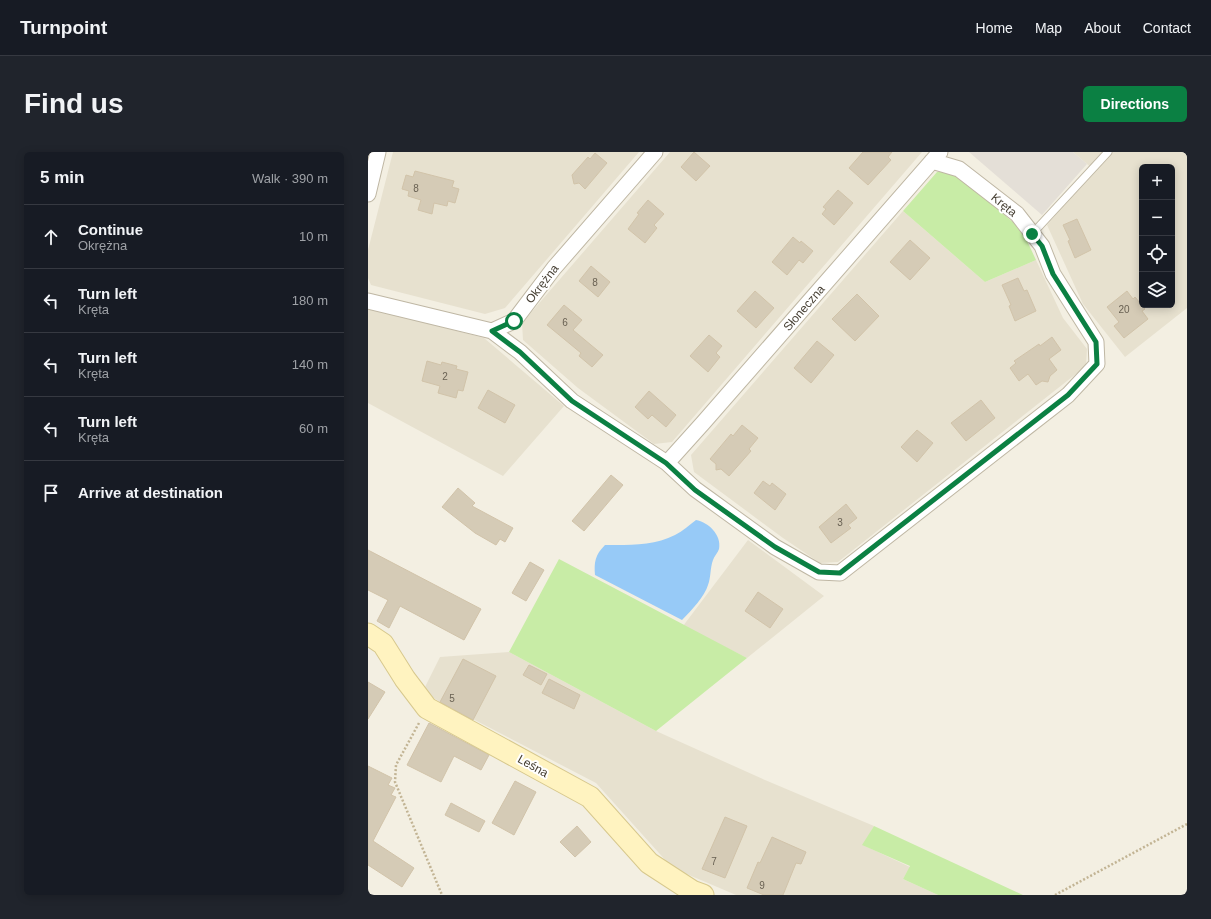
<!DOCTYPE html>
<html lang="en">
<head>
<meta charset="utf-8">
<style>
  :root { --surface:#171b24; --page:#20242c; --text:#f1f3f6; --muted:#9ea1a6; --line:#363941; --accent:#0b8043 }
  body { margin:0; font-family:Helvetica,sans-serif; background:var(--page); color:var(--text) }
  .controls { position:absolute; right:12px; top:12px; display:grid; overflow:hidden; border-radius:6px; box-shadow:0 2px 10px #0003 }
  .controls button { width:36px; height:36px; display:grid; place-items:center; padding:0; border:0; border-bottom:1px solid var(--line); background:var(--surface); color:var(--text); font:20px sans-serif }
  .stop { position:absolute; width:12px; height:12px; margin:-9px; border:3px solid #0b8043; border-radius:50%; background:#fff }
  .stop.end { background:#0b8043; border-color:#fff; box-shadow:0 1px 4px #0008 }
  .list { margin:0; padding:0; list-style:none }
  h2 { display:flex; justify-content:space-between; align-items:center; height:52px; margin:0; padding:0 16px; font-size:17px }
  h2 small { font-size:13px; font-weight:400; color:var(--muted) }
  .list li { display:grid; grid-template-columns:26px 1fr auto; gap:12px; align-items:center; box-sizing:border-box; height:64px; padding:0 16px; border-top:1px solid var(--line) }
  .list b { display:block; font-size:15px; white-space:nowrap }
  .list p { margin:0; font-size:13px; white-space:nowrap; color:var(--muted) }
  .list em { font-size:13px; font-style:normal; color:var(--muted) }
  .icon { flex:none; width:22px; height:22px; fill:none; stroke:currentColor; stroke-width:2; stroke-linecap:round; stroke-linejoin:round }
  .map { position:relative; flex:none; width:819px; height:743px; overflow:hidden; border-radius:6px }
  header { display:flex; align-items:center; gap:24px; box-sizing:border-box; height:56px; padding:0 20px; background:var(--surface); border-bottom:1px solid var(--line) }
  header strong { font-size:19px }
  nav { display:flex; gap:22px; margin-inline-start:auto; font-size:14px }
  .intro { display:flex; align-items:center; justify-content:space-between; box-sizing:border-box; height:96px; padding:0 24px }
  h1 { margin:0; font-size:28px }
  .button { padding:10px 18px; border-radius:6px; background:var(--accent); color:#fff; font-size:14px; font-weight:700 }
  main { display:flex; gap:24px; padding:0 24px }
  aside { flex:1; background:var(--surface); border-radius:6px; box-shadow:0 2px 10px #0003 }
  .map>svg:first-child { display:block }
  .residential { fill:#e7e1cf; fill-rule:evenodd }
  .industrial { fill:#e4dfd7 }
  .green { fill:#c8eca6 }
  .water { fill:#97caf7 }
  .building { fill:#d5cbb6; stroke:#d1c3a9 }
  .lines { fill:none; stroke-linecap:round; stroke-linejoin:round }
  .lane-casing { stroke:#bfb7a4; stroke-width:9 }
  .street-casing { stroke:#bfb7a4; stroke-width:17 }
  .secondary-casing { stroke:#d7c88d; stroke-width:23 }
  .path { stroke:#c2b494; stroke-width:2.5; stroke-dasharray:2 2; stroke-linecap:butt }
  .lane { stroke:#fff; stroke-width:7 }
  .street { stroke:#fff; stroke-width:15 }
  .secondary { stroke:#fff3c0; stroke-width:21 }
  .route { stroke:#0b8043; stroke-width:5 }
  .labels { text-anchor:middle; stroke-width:4; stroke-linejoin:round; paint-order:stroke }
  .number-label { font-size:10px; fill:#696153 }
  .street-label { font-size:12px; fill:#453e32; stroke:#fff }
</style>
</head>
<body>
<header>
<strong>Turnpoint</strong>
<nav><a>Home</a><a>Map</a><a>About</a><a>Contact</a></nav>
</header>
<div class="intro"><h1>Find us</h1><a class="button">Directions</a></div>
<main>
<aside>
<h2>5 min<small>Walk · 390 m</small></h2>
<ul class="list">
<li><svg class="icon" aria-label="ahead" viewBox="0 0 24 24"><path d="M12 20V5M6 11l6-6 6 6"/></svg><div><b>Continue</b><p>Okrężna</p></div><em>10 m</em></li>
<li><svg class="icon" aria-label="left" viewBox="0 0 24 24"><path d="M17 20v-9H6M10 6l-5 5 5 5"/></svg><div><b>Turn left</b><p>Kręta</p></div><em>180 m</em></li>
<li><svg class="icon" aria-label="left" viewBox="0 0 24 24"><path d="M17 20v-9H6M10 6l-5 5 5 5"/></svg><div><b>Turn left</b><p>Kręta</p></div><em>140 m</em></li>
<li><svg class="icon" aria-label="left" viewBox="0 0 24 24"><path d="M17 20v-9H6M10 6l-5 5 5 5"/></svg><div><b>Turn left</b><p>Kręta</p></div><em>60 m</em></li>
<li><svg class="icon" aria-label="arrive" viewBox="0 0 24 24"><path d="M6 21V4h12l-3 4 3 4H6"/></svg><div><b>Arrive at destination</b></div></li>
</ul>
</aside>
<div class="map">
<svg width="819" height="743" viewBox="0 0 819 743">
  <rect width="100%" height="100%" fill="#f3efe2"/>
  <!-- residential -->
  <path class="residential" d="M25,0H271L137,156L117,162L3,133L0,126V98Z
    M302,0H554L304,290L286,292L210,236L155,188L154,171Z
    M705,0H819V156L757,205L715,152L679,73L726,18ZM774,15H804V153H774Z
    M535,59L617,130L668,108L695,166L719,197L718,214L470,410L452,411L415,386L326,320L323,303Z
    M0,156L116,186L196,254L135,324L0,251Z
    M380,388L456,444L379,506L315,474Z
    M141,500L288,579L397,628L506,674L495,693L542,715L535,727L570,743H368L314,720L300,711L228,631L72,550L55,539L72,505Z"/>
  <!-- industrial -->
  <path class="industrial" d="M601,0H705L719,12L674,63Z"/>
  <!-- green -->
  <path class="green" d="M585,19L654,78L668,108L617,130L535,59L569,20Z
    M191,407L379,506L288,579L141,500Z
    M506,674L655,743H570L535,727L542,714L494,693Z"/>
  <!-- water -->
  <path class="water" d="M328,368C340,370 354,383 351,397C350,401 346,404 345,408C342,416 343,425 340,433C337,444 323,459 314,468L227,423C226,410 227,403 237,393C261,393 286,394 307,383C315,379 321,373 328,368Z"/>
  <!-- building -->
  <path class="building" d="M326,0L342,14L328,29L313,15Z
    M495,0H524L520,5L523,8L500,33L481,16Z
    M227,1L239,11L217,37L211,31L206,32L204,23L220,5L222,7Z
    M47,19L86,29L84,35L91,37L87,51L80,49L79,54L66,51L64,62L50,58L53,48L40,44L41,39L34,37L38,23L45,25Z
    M470,38L485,51L466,73L454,62L458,57L455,55Z
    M280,48L296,62L286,73L289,76L277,91L260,77L271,62L269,61Z
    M709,67L723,98L707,106L700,89L702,88L695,73Z
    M425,85L432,91L433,89L445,99L435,111L431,108L419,123L404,110Z
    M542,88L562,106L542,128L522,110Z
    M223,114L242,130L230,145L211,129Z
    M650,126L656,139L659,138L668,159L647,169L641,154L643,153L634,133Z
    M387,139L406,156L388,176L369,159Z
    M759,139L765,147L767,145L777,157L774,159L780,167L756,186L746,174L751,170L739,155Z
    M489,142L511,164L487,189L464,167Z
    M196,153L214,168L205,178L235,203L224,215L211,204L213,201L179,173Z
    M341,183L354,194L348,201L352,205L340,220L322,204Z
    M684,185L693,198L681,207L689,218L682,224L680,230L674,229L668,233L660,222L651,229L642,216L648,211L646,209L671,192L672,194Z
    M449,189L466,203L443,231L426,216Z
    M59,209L73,213L74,210L89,214L88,217L100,220L95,239L90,238L88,246L70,241L72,234L54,229Z
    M120,238L147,253L137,271L110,256Z
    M281,239L308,263L298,275L284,263L280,267L267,255Z
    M613,248L627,266L598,289L583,271Z
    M374,273L390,286L381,297L383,299L361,324L353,317L348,318V312L342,307L363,282L365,284Z
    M549,278L565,291L549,310L533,295Z
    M243,323L255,333L216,379L204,369Z
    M395,329L402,334L404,331L418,342L407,358L386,341Z
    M90,336L107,351L104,354L145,376L137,390L132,387L128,393L107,381L74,355Z
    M478,352L489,366L480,373L483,376L463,391L451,375Z
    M0,398L113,457L96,488L32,454L21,476L9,469L20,448L0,438Z
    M162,410L176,418L158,449L144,441Z
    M390,440L415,457L402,476L377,459Z
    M95,507L128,524L105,568L72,550Z
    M161,513L179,522L173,533L155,523Z
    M181,527L212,543L206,557L174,541Z
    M0,530L17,540L0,567Z
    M61,571L121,603L113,618L86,604L73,630L39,613Z
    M0,614L24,626L20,633L27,636L23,643L28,645L5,689L46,716L34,735L0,713Z
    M147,629L168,640L146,683L124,671Z
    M83,651L117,669L111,680L77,663Z
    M357,665L379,674L357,726L334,717Z
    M209,674L223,690L207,705L192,690Z
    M404,685L438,700L433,712L428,711L415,743H396L379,736L390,710L392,711Z"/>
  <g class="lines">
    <!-- lane casing -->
    <g class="lane-casing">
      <path id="lane" d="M664,82L740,0"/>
    </g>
    <!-- street casing -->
    <g class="street-casing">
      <path id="street" d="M0,42L10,0
        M0,149L124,179L146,169L186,116L287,0
        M124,179L152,200L204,249L299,311L327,337L407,395L451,420L472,421L700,243L729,212L728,190L685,122L674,94L649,62L591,17L564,9
        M299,311L335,271L572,0"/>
    </g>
    <!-- secondary casing -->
    <g class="secondary-casing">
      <path id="secondary" d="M0,482L15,492L37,527L59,556L222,645L281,711L324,739L335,743"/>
    </g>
    <!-- path -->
    <path class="path" d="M51,571L28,613L27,630L74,743
      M687,743L819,672"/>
    <!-- lane -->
    <use href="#lane" class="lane"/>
    <!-- street -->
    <use href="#street" class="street"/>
    <!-- secondary -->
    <use href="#secondary" class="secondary"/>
  </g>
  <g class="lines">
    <!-- route -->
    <path class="route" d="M146,169L124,179L152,200L204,249L298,311L327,338L407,395L451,420L472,421L700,243L729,212L728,190L685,122L674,94L664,82"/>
  </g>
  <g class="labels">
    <!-- number labels -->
    <g class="number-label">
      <text x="48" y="40">8</text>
      <text x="227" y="134">8</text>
      <text x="756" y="161">20</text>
      <text x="197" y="174">6</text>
      <text x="77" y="228">2</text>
      <text x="472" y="374">3</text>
      <text x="84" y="550">5</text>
      <text x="346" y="713">7</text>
      <text x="394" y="737">9</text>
    </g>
    <!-- street labels -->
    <g class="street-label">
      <text transform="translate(636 53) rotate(39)" y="4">Kręta</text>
      <text transform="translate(174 132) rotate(-52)" y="4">Okrężna</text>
      <text transform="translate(436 156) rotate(-49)" y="4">Słoneczna</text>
      <text transform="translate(165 614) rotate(29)" y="4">Leśna</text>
    </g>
  </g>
</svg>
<div class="controls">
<button>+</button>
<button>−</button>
<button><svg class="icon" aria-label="locate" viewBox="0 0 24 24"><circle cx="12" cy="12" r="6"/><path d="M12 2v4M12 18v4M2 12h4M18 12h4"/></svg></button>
<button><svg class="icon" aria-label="layers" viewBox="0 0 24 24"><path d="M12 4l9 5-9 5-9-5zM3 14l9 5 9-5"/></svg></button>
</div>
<div class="stop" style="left:146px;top:169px"></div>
<div class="stop end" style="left:664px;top:82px"></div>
</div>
</main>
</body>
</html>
